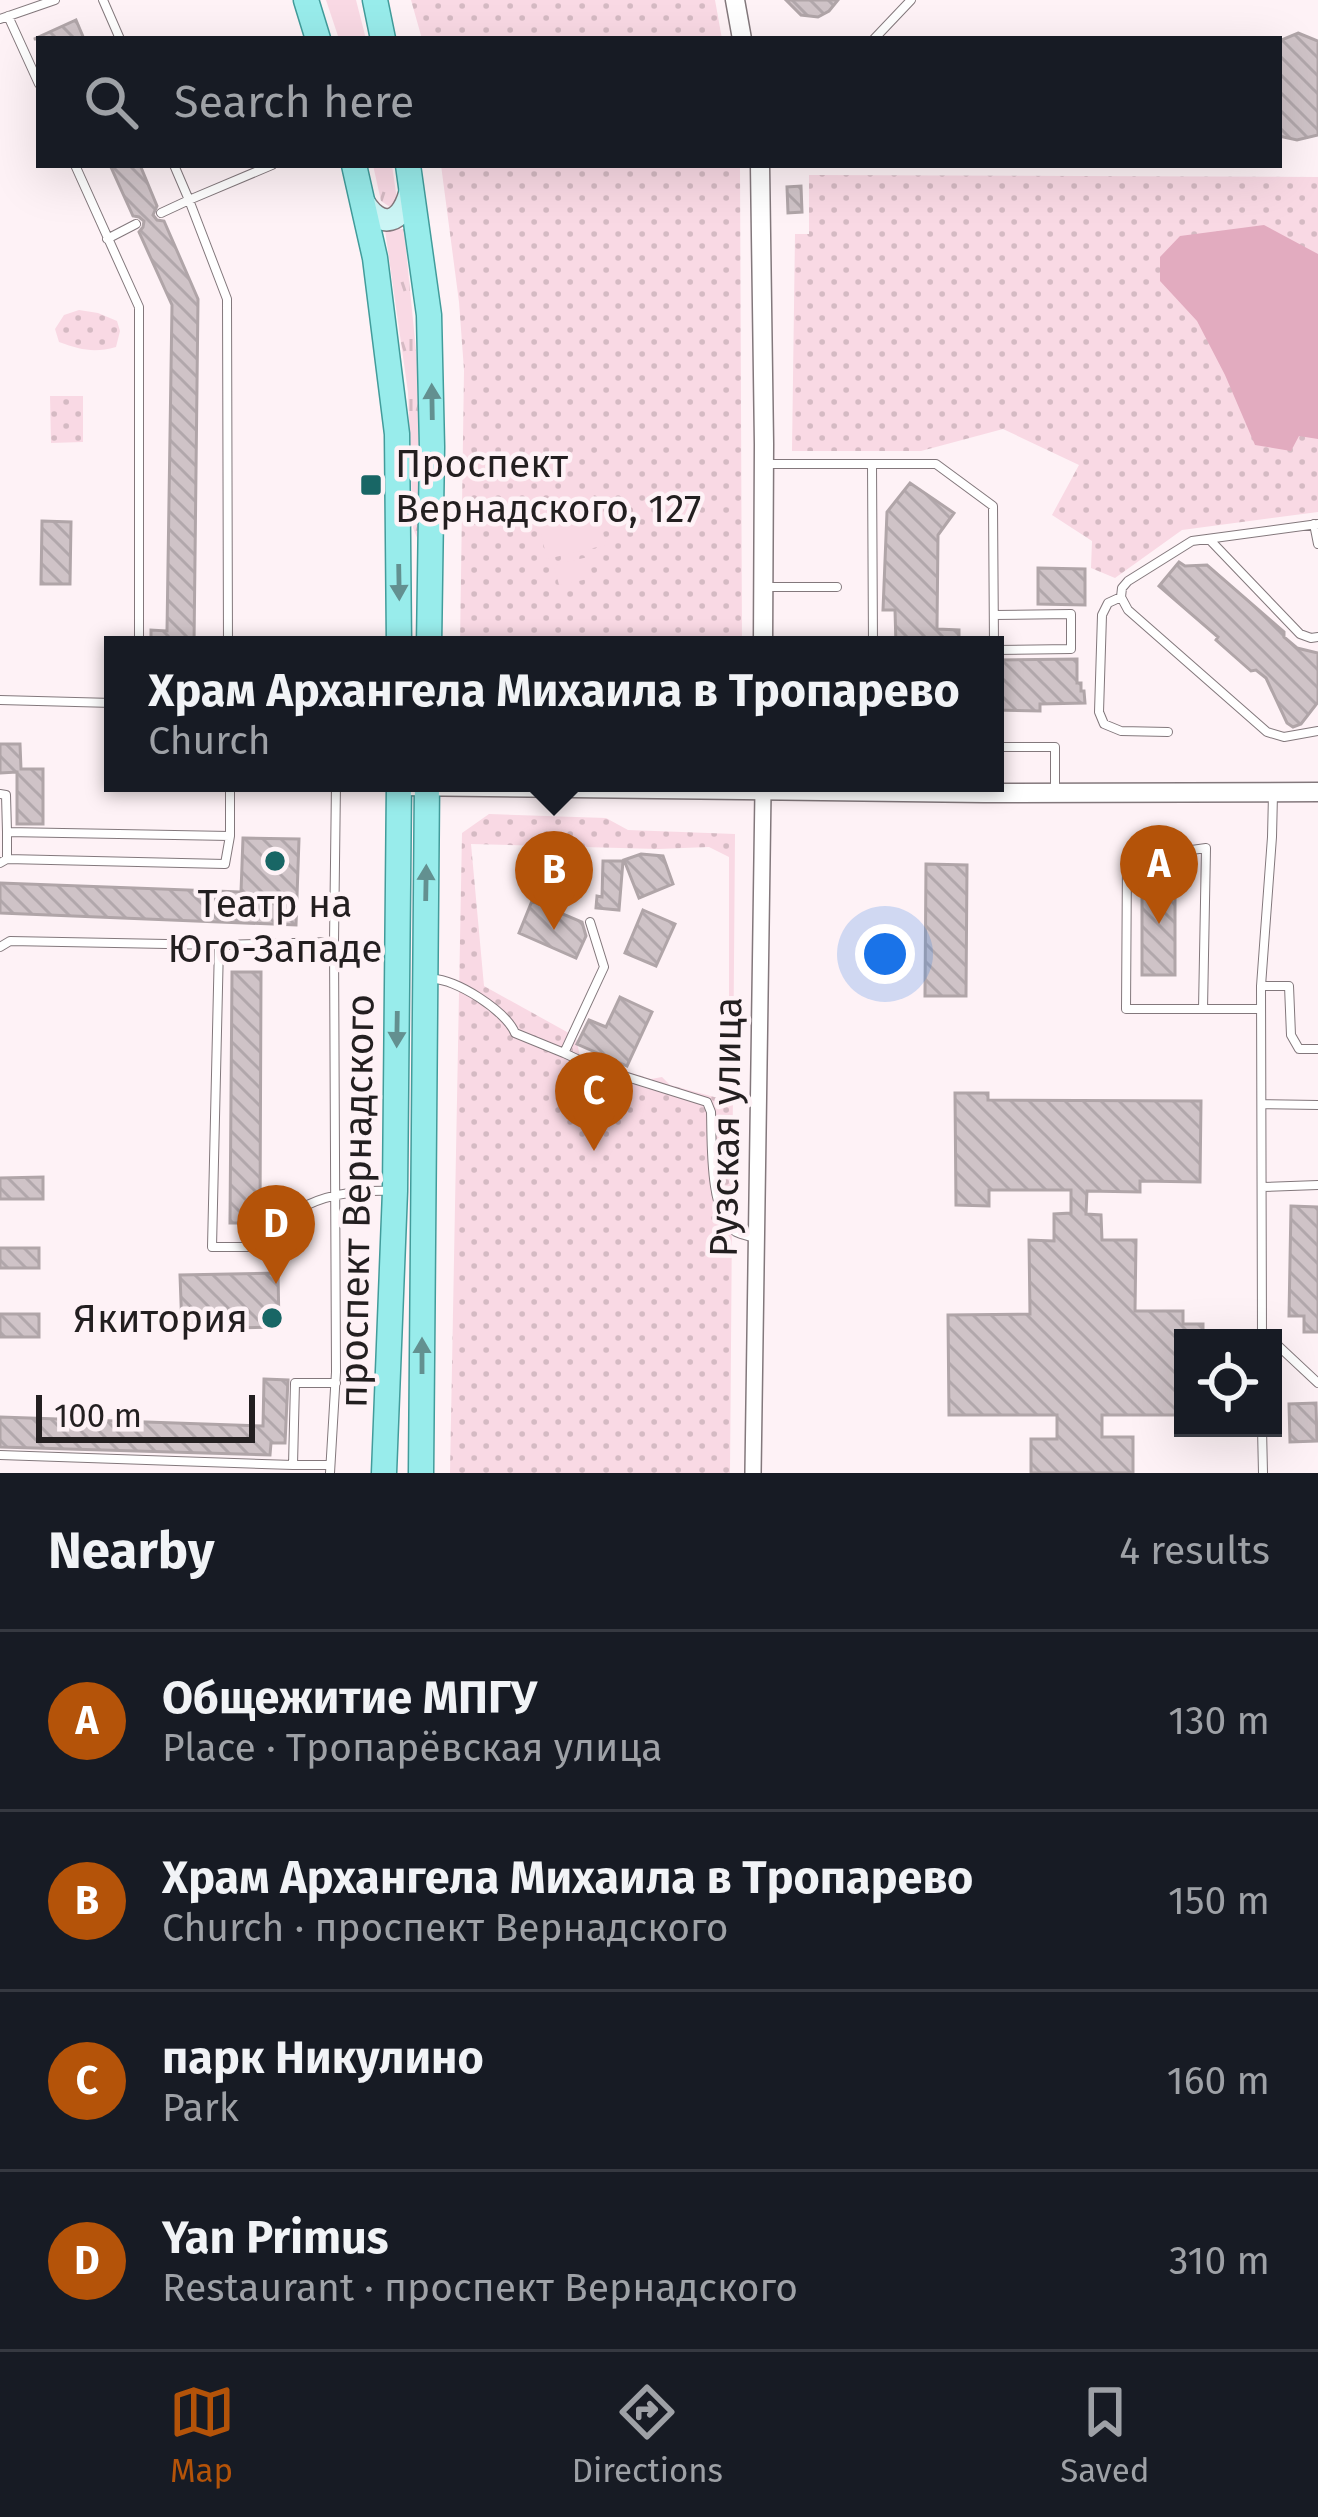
<!DOCTYPE html>
<html lang="en">
<head>
<meta charset="utf-8">
<style>
  :root { --surface:#171b24; --page:#242831; --text:#f1f3f6; --muted:#9ea1a6; --line:#363941; --accent:#b45309 }
  body { margin:0; font-family:"Fira Sans",sans-serif; background:var(--page); color:var(--text) }
  .controls { position:absolute; right:36px; bottom:36px; display:grid; overflow:hidden; border-radius:0px; box-shadow:0 12px 48px #0002 }
  .controls button { width:108px; height:108px; display:grid; place-items:center; padding:0; border:0; border-bottom:3px solid var(--line); background:var(--surface); color:var(--text); font:60px sans-serif }
  .scale { position:absolute; left:36px; bottom:30px; width:219px; box-sizing:border-box; padding-left:12px; border:6px solid #231f20; border-top:0; font-size:33px; line-height:42px; white-space:nowrap; color:#231f20; -webkit-text-stroke:9px #fef2f6; paint-order:stroke }
  .you { position:absolute; left:885px; top:954px; width:42px; height:42px; margin:-30px; border:9px solid #fff; border-radius:50%; background:#1a73e8; box-shadow:0 0 0 18px #1a73e833 }
  .badge { display:grid; place-items:center; width:78px; height:78px; border-radius:50%; background:var(--accent); color:#fff; font-size:39px; font-weight:700 }
  .pin { position:absolute; translate:-50% -99px; filter:drop-shadow(0 3px 6px #0008) }
  .pin::after { content:''; position:absolute; top:63px; width:42px; height:36px; background:inherit; clip-path:polygon(0 0,100% 0,50% 100%) }
  .popup { position:absolute; left:104px; top:636px; width:900px; height:156px; box-sizing:border-box; display:grid; place-content:center; border-radius:0px; background:var(--surface); filter:drop-shadow(0 3px 9px #0005); font-size:39px; white-space:nowrap; color:var(--muted) }
  .popup b { font-size:45px; color:var(--text) }
  .popup::after { content:''; position:absolute; left:50%; top:100%; margin-left:-24px; border:24px solid transparent; border-top-color:var(--surface) }
  .list { margin:0; padding:0; list-style:none }
  h2 { display:flex; justify-content:space-between; align-items:center; height:156px; margin:0; padding:0 48px; font-size:51px }
  h2 small { font-size:39px; font-weight:400; color:var(--muted) }
  .list li { display:grid; grid-template-columns:78px 1fr auto; gap:36px; align-items:center; box-sizing:border-box; height:180px; padding:0 48px; border-top:3px solid var(--line) }
  .list b { display:block; font-size:45px; white-space:nowrap }
  .list p { margin:0; font-size:39px; white-space:nowrap; color:var(--muted) }
  .list em { font-size:39px; font-style:normal; color:var(--muted) }
  .icon { flex:none; width:66px; height:66px; fill:none; stroke:currentColor; stroke-width:2; stroke-linecap:round; stroke-linejoin:round }
  .map { position:relative; flex:none; width:1318px; height:1473px; overflow:hidden }
  .search { position:absolute; background:var(--surface); box-shadow:0 12px 48px #0002; left:36px; right:36px; top:36px; height:132px; display:flex; align-items:center; gap:30px; box-sizing:border-box; padding:0 42px; border-radius:0px; color:var(--muted); font-size:45px }
  .sheet { height:876px; background:var(--surface) }
  nav { display:flex; justify-content:space-around; align-items:center; box-sizing:border-box; height:168px; border-top:3px solid var(--line); background:var(--surface); font-size:33px; color:var(--muted) }
  nav a { display:grid; justify-items:center; gap:6px }
  nav .on { color:var(--accent) }
  .map>svg:first-child { display:block }
  .grass { fill:url(#grass-tufts) }
  .park { fill:url(#park-dots); fill-rule:evenodd }
  .pitch { fill:#f9d9e4 }
  .water { fill:#e2abbf }
  .building { fill:url(#building-back-hatch); stroke:#b0a5a8; stroke-width:3 }
  .lines { fill:none; stroke-linecap:round; stroke-linejoin:round }
  .service-casing { stroke:#83787c; stroke-width:10 }
  .minor-casing { stroke:#83787c; stroke-width:18 }
  .tertiary-casing { stroke:#83787c; stroke-width:21 }
  .secondary-casing { stroke:#83787c; stroke-width:24 }
  .primary-casing { stroke:#429c9b; stroke-width:27 }
  .service { stroke:#fff; stroke-width:8 }
  .minor { stroke:#fff; stroke-width:15 }
  .tertiary { stroke:#fff; stroke-width:18 }
  .secondary { stroke:#cbf5f5; stroke-width:21 }
  .primary { stroke:#98eceb; stroke-width:24 }
  .oneway { fill:#639090 }
  .poi-dot { fill:#186665; stroke:#fef2f6; stroke-width:4.5 }
  .labels { text-anchor:middle; stroke-width:9; stroke-linejoin:round; paint-order:stroke }
  .poi-label { font-size:39px; fill:#231f20; stroke:#fef2f6; text-anchor:start }
  .street-label { font-size:39px; fill:#231f20; stroke:#fef2f6 }
</style>
</head>
<body>
<div class="map">
<svg width="1318" height="1473" viewBox="0 0 1318 1473">
  <defs>
    <pattern id="grass-tufts" width="24" height="20" patternUnits="userSpaceOnUse" patternTransform="scale(3)"><rect width="24" height="20" fill="#f9d9e4"/><path d="M3 7l-1-3M5 7V3M7 7l1-3M15 17l-1-3M17 17v-4M19 17l1-3" fill="none" stroke="#d5bac3"/></pattern>
    <pattern id="park-dots" width="8" height="8" patternUnits="userSpaceOnUse" patternTransform="scale(3)"><rect width="8" height="8" fill="#f9d9e4"/><path d="M2 2h.1M6 6h.1" fill="none" stroke="#d5bac3" stroke-width="1.8" stroke-linecap="round"/></pattern>
    <pattern id="building-back-hatch" width="6" height="6" patternUnits="userSpaceOnUse" patternTransform="scale(3)"><rect width="6" height="6" fill="#cfc3c7"/><path d="M-1 5l2 2M0 0l6 6M5-1l2 2" fill="none" stroke="#b1a7ab"/></pattern>
  </defs>
  <rect width="100%" height="100%" fill="#fef2f6"/>
  <!-- grass -->
  <path class="grass" d="M326,0H356L366,39H339Z
    M373,165H392L397,200L390,207L381,201Z
    M404,229L420,391L418,540L413,528L408,392L385,230Z"/>
  <!-- park -->
  <path class="park" d="M411,0H715L722,39H422Z
    M441,165H740L742,645H460L464,370L459,302Z
    M809,175L1318,177V512L1182,530L1115,578L1091,568L1092,541L1052,515L1079,465L1003,429L921,451H792L795,234H809Z
    M79,310L98,313L117,321L120,331L116,347C94,353 81,350 59,342L55,329L64,315Z
    M50,396H83V442L51,443Z
    M489,814L606,818L628,830L735,834L730,1473H450L462,833ZM471,844L658,849L709,847L729,857V1101L670,1085L662,1077L651,1079L580,1057L576,1037L484,986Z"/>
  <!-- pitch -->
  <path class="pitch" d="M592,489L606,545L547,559L534,504Z
    M588,557L593,578L559,585L554,565Z"/>
  <!-- water -->
  <path class="water" d="M1264,225L1318,254V439L1299,436L1291,451L1255,445L1225,375L1197,321L1160,281V257L1180,236Z"/>
  <!-- building -->
  <path class="building" d="M786,0H838L829,11L818,17L801,15Z
    M76,20L84,39H34Z
    M1298,33L1318,41V135L1297,140L1279,136V41Z
    M110,165H140L157,206L153,215L157,220L164,221L198,299L194,645H151V630L167,631L172,305L139,232L143,227L144,221L139,217L133,216Z
    M801,186L802,212L788,213L787,187Z
    M910,483L954,513L938,535L937,629L959,630V645H896L895,610H883L887,512Z
    M42,521L71,522L70,584H41Z
    M1179,562L1185,566L1207,565L1284,632V637L1297,648L1318,653V702L1301,724L1293,727L1287,723L1266,678L1256,670L1251,671L1216,640L1218,637L1159,586Z
    M1038,568L1085,569V605L1038,604Z
    M1077,659V683H1081V691H1084L1085,703L1040,704V711L995,710V660Z
    M0,744H20L21,769H43V824H17V772L0,773Z
    M243,838L299,839L296,925L0,913V883L241,892Z
    M641,854L663,856L673,884L639,898L624,860Z
    M547,855L578,866L570,890L538,880Z
    M603,861H623L619,910L596,908L597,896L602,897Z
    M926,864L967,865L966,996H925Z
    M1142,873H1175V975H1142Z
    M532,901L582,922L586,936L576,958L519,933Z
    M643,910L675,924L656,966L625,953Z
    M232,972H261L260,1223H230Z
    M620,997L652,1012L627,1066L577,1044L589,1020L606,1027Z
    M955,1093H988V1100L1201,1101L1200,1182L1140,1181V1192L1087,1191L1086,1214L1101,1215L1102,1240H1136L1135,1311H1183V1324H1203V1338H1183V1403H1180V1415H1102V1437H1133V1473H1031V1439H1057V1415H949L948,1315L1030,1314L1029,1240L1054,1241V1214L1071,1213V1190H989V1206L956,1205Z
    M43,1177V1199H0V1178Z
    M1291,1206L1318,1207V1332H1304V1316H1289Z
    M0,1248H39V1268H0Z
    M278,1273L279,1327L182,1329L180,1275Z
    M0,1314H39V1337H0Z
    M264,1379L288,1380L285,1443H271L270,1455L0,1447V1417L263,1426Z
    M1316,1403L1317,1441L1290,1442L1289,1404Z"/>
  <g class="lines">
    <!-- service casing -->
    <g class="service-casing">
      <path id="service" d="M103,0L120,39
        M8,16L39,84
        M0,19L55,0
        M874,39L911,0
        M75,165L139,307V645
        M174,165L189,200L272,165
        M161,213L189,200L227,299L228,645
        M107,239L136,224
        M765,464H936L993,506L994,645
        M872,464L873,645
        M1314,524L1318,544
        M1209,539L1300,634L1311,638L1318,637
        M767,587H837
        M1121,597L1128,610L1267,732L1284,737L1318,731
        M994,615L1071,614V649L995,650
        M0,700L113,703
        M1168,732L1121,731L1104,724L1099,712L1102,615L1108,603L1121,597L1122,588L1128,581L1192,541L1318,524
        M995,747H1055V791
        M0,794L6,795L7,832
        M7,859V832L230,836
        M0,863L7,859L225,864L230,836V783
        M219,945L212,1247H256C270,1235 284,1218 300,1209C327,1193 363,1190 393,1191
        M0,947L10,941L219,945L334,942
        M432,979C455,978 506,1011 515,1033L564,1053L604,967L590,922
        M1261,986H1289L1291,1035L1299,1049H1318
        M1203,1009L1206,848L1127,859L1126,1009H1261
        M564,1053L592,1066L707,1102L711,1112C712,1141 709,1216 736,1232C742,1235 749,1236 755,1238
        M1262,1104L1318,1105
        M1262,1187L1318,1185
        M1262,1338L1261,986L1272,837L1273,794
        M1273,1341L1318,1383
        M1262,1428L1263,1473
        M0,1455L293,1465
        M330,1465H293L295,1383H336
        M330,1473L336,1372L334,942L336,783"/>
    </g>
    <!-- minor casing -->
    <g class="minor-casing">
      <path id="minor" d="M753,1473L763,791"/>
    </g>
    <!-- tertiary casing -->
    <g class="tertiary-casing">
      <path id="tertiary" d="M735,0L742,39
        M760,165L764,444L763,645
        M399,786L984,793L1318,792"/>
    </g>
    <!-- secondary casing -->
    <g class="secondary-casing">
      <path id="secondary" d="M361,197C380,233 404,224 411,187"/>
    </g>
    <!-- primary casing -->
    <g class="primary-casing">
      <path id="primary" d="M306,0L318,39
        M375,0L383,39
        M354,165L375,258L397,434L399,645
        M408,165L429,315L432,447L429,645
        M384,1473L395,1191L399,783
        M421,1473L427,783"/>
    </g>
    <!-- service -->
    <use href="#service" class="service"/>
    <!-- minor -->
    <use href="#minor" class="minor"/>
    <!-- tertiary -->
    <use href="#tertiary" class="tertiary"/>
    <!-- secondary -->
    <use href="#secondary" class="secondary"/>
    <!-- primary -->
    <use href="#primary" class="primary"/>
  </g>
  <!-- one-way arrows -->
  <defs><path id="oneway-solid" d="M-6-.8H1V-3.2L6.5 0L1 3.2V.8H-6Z" transform="scale(3)"/></defs>
  <g class="oneway">
    <use href="#oneway-solid" transform="translate(432 402) rotate(-91)"/>
    <use href="#oneway-solid" transform="translate(399 582) rotate(89)"/>
    <use href="#oneway-solid" transform="translate(426 883) rotate(-89)"/>
    <use href="#oneway-solid" transform="translate(397 1029) rotate(91)"/>
    <use href="#oneway-solid" transform="translate(422 1356) rotate(-90)"/>
  </g>
  <!-- markers -->
  <g class="poi-dot">
    <rect x="359" y="473" width="24" height="24" rx="6"/>
    <circle cx="275" cy="861" r="12"/>
    <circle cx="272" cy="1318" r="12"/>
  </g>
  <g class="labels">
    <!-- poi labels -->
    <g class="poi-label">
      <text x="395" y="477">Проспект<tspan x="395" dy="45">Вернадского, 127</tspan></text>
      <text x="275" y="917" text-anchor="middle">Театр на<tspan x="275" dy="45">Юго-Западе</tspan></text>
      <text x="248" y="1332" text-anchor="end">Якитория</text>
    </g>
    <!-- street labels -->
    <g class="street-label">
      <text transform="translate(725 1127) rotate(-89)" y="14">Рузская улица</text>
      <text transform="translate(356 1201) rotate(-89)" y="14">проспект Вернадского</text>
    </g>
  </g>
</svg>
<div class="controls">
<button><svg class="icon" aria-label="locate" viewBox="0 0 24 24"><circle cx="12" cy="12" r="6"/><path d="M12 2v4M12 18v4M2 12h4M18 12h4"/></svg></button>
</div>
<div class="scale">100 m</div>
<div class="you"></div>
<div class="pin badge" style="left:1159px;top:924px">A</div>
<div class="pin badge" style="left:554px;top:930px">B</div>
<div class="popup"><b>Храм Архангела Михаила в Тропарево</b>Church</div>
<div class="pin badge" style="left:594px;top:1151px">C</div>
<div class="pin badge" style="left:276px;top:1284px">D</div>
<div class="search"><svg class="icon" aria-label="search" viewBox="0 0 24 24"><circle cx="10" cy="10" r="6"/><path d="M15 15l6 6"/></svg>Search here</div>
</div>
<section class="sheet">
<h2>Nearby<small>4 results</small></h2>
<ul class="list">
<li><span class="badge">A</span><div><b>Общежитие МПГУ</b><p>Place · Тропарёвская улица</p></div><em>130 m</em></li>
<li><span class="badge">B</span><div><b>Храм Архангела Михаила в Тропарево</b><p>Church · проспект Вернадского</p></div><em>150 m</em></li>
<li><span class="badge">C</span><div><b>парк Никулино</b><p>Park</p></div><em>160 m</em></li>
<li><span class="badge">D</span><div><b>Yan Primus</b><p>Restaurant · проспект Вернадского</p></div><em>310 m</em></li>
</ul>
</section>
<nav>
<a class="on"><svg class="icon" aria-label="map" viewBox="0 0 24 24"><path d="M3 6l6-2 6 2 6-2v14l-6 2-6-2-6 2zM9 4v14M15 6v14"/></svg>Map</a>
<a><svg class="icon" aria-label="directions" viewBox="0 0 24 24"><path d="M12 3l9 9-9 9-9-9zM9 14v-3h6M13 9l2 2-2 2"/></svg>Directions</a>
<a><svg class="icon" aria-label="saved" viewBox="0 0 24 24"><path d="M7 4h10v16l-5-4-5 4z"/></svg>Saved</a>
</nav>
</body>
</html>
